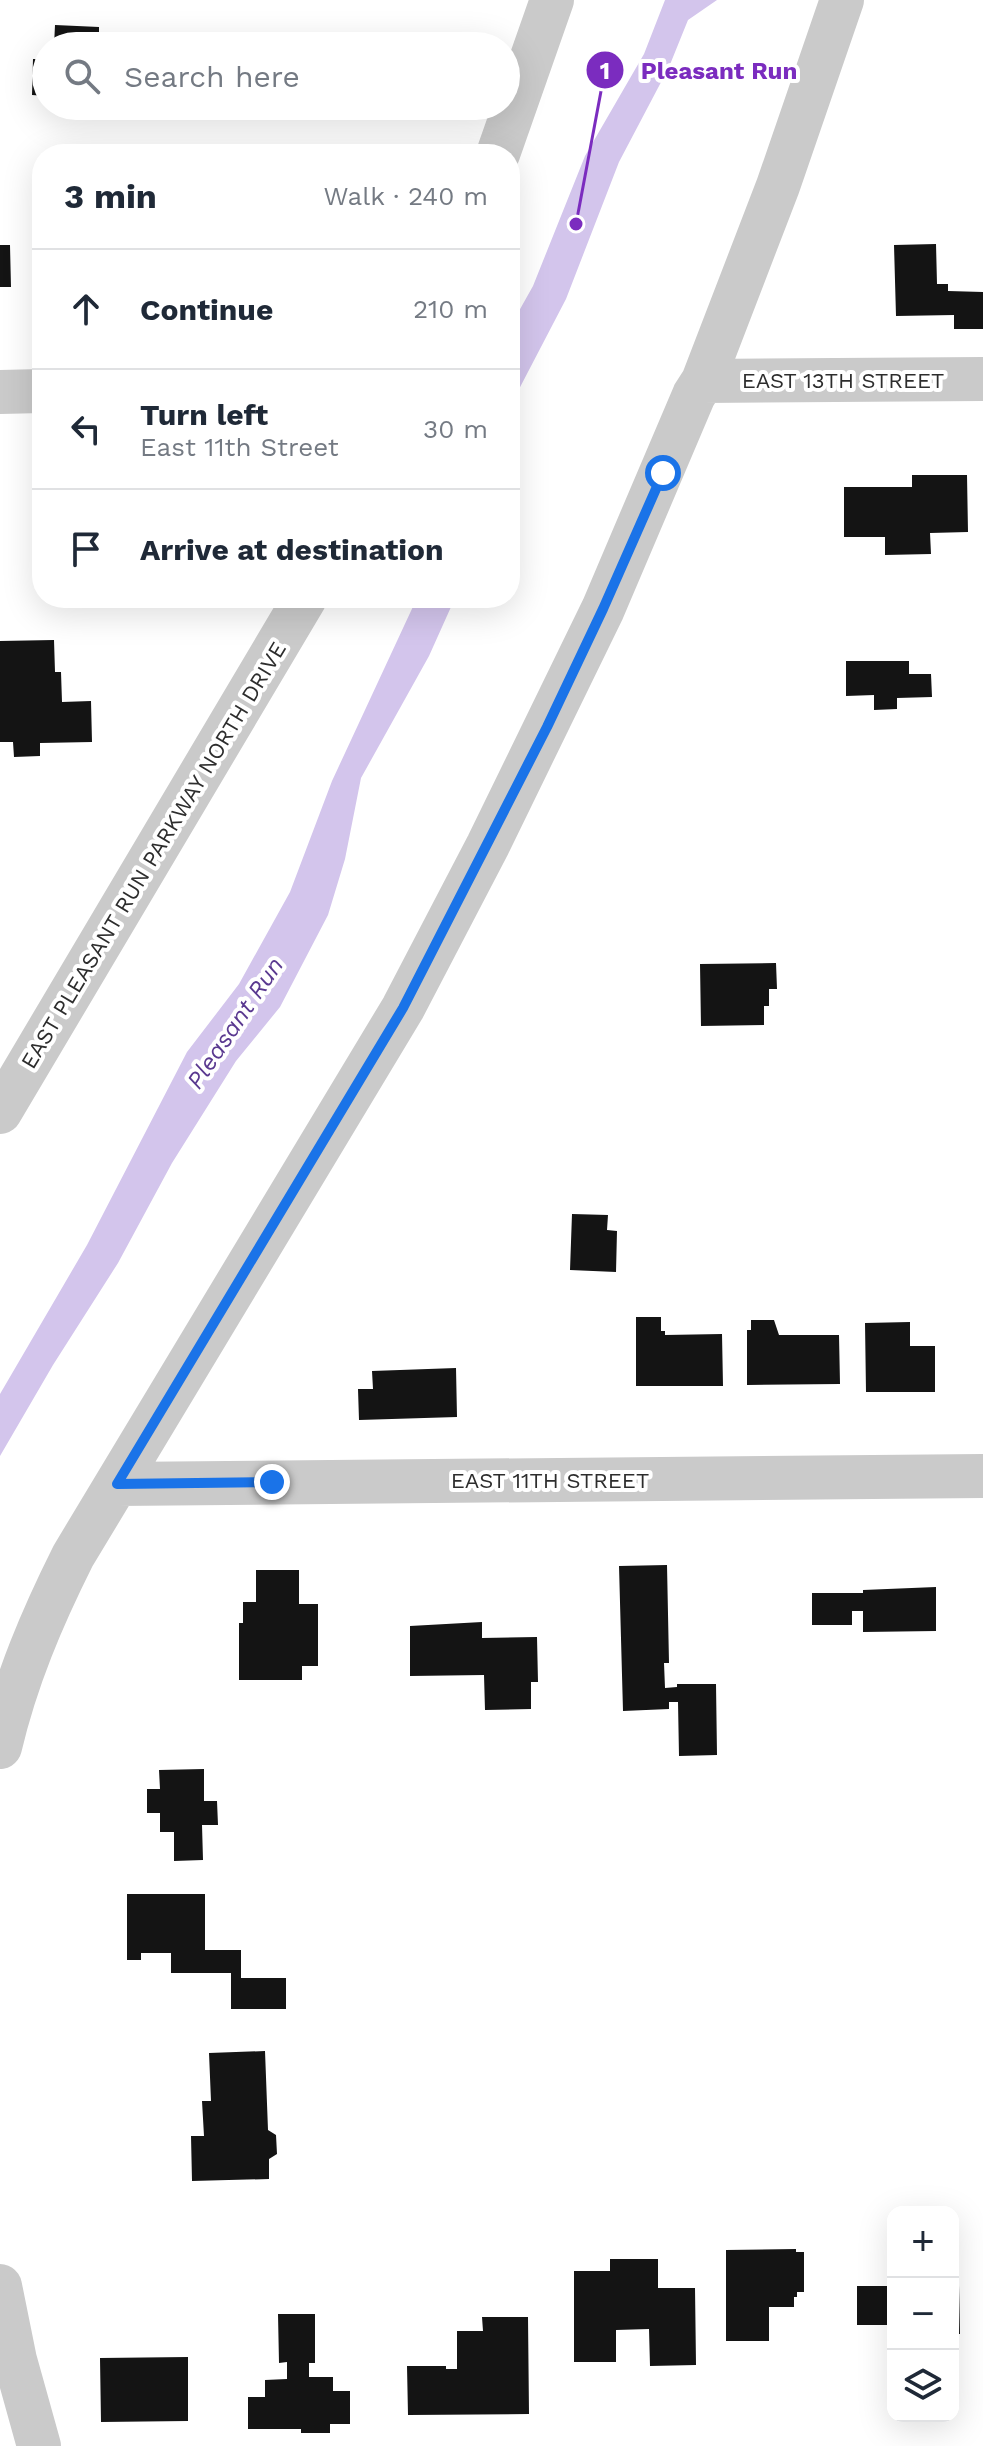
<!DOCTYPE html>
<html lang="en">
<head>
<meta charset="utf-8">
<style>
  :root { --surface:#fff; --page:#f2f2f3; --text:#1f2937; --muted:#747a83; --line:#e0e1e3 }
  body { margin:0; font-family:"Work Sans",sans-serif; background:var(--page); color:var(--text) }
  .controls { position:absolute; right:24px; bottom:24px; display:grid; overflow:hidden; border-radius:16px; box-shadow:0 8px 32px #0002 }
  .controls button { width:72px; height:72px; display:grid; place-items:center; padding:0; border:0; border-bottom:2px solid var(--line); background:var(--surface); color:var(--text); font:40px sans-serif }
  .stop { position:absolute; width:24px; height:24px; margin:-18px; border:6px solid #1a73e8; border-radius:50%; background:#fff }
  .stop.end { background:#1a73e8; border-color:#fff; box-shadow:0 2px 8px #0008 }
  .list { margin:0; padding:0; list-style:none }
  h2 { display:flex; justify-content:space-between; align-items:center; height:104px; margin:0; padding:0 32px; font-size:34px }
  h2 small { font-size:26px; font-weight:400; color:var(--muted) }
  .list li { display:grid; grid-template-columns:52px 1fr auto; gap:24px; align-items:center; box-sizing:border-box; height:120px; padding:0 32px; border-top:2px solid var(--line) }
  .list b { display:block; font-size:30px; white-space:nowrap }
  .list p { margin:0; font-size:26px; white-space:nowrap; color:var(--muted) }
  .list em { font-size:26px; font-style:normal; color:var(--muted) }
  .icon { flex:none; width:44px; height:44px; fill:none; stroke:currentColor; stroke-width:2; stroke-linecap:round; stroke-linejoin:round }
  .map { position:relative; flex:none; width:983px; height:2446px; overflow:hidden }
  .search { position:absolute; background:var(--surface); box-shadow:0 8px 32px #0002; left:32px; top:32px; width:488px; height:88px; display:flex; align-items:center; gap:20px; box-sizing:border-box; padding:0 28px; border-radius:44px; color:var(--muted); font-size:30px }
  .panel { position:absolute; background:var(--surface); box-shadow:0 8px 32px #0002; left:32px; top:144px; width:488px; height:464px; border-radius:32px }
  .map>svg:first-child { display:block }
  .water { fill:#d3c5ec }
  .building { fill:#141414 }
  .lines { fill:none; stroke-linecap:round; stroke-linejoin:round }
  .minor { stroke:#cacaca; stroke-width:44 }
  .route { stroke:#1a73e8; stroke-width:10 }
  .labels { text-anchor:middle; stroke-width:8; stroke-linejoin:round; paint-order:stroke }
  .street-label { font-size:22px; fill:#2d2d2d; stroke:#fff }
  .water-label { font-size:24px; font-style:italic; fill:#5a3990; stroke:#fff }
  .leader { fill:none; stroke:#7b2cbf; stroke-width:3 }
  .callout-dot { fill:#7b2cbf; stroke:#fff; stroke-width:3 }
  .mark-label { font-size:24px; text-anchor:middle; font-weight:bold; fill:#fff }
  .callout-label { font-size:24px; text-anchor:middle; font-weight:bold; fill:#7b2cbf; stroke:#fff; stroke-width:8; stroke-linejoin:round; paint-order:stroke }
</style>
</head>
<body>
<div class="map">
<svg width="983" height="2446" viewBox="0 0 983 2446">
  <rect width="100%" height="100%" fill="#fff"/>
  <!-- water -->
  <path class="water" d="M665,0H717L688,20L669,67L619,162L566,299L517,393L510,414V327L533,286L585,156L644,54Z
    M417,598H455L429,656L361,778L345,859L328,915L280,1007L236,1061L172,1163L118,1263L53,1365L0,1456V1394L87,1245L187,1052L239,984L290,892L332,781Z"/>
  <!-- building -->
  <path class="building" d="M55,25L99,27V46H54Z
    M33,59H46V96L32,95Z
    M69,106H99L98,116H68Z
    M936,244L937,284H948V291L983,292V329H954V315L896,316L894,245Z
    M0,245H10L11,287H0Z
    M912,475H967L968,532L930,533L931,554L885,555V537H844V487H912Z
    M54,640L55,672H61L62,702L91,701L92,742L40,743V756L14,757L13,742H0V641Z
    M846,661H909V674H931L932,697L897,698V709L874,710V695L846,696Z
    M776,963L777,989H769V1006H764V1025L701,1026L700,964Z
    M572,1214L608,1215L607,1230L617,1231L616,1272L570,1270Z
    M636,1317H661V1331H665V1335L722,1334L723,1386H636Z
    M751,1320H774L779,1335H839L840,1384L747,1385V1330H751Z
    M910,1322V1346H935V1392H866L865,1323Z
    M456,1368L457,1417L359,1420L358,1389H373L372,1371Z
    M667,1565L669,1663H664L665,1688L677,1687V1684H716L717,1755L679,1756L678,1702H669V1709L623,1711L619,1566Z
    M256,1570H299V1604H318V1666H302V1680H239V1623H243V1602H256Z
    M936,1587V1631L863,1632V1611H852V1625H812V1593H863V1590Z
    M482,1622V1638L537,1637L538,1682H531V1709L485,1710L484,1675L410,1676V1626Z
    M204,1769V1801H217L218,1825H202L203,1860L174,1861V1832H160V1813H147V1789H160L159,1770Z
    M127,1894H205V1950H241V1978H286V2009H231V1973H171V1953H141V1960H127Z
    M265,2051L268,2130L276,2135L277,2154L269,2159V2179L192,2181L191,2136H204L202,2101H211L209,2053Z
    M796,2249V2252H804V2292H797V2297H794V2307H769V2341H726V2250Z
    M610,2259H658V2288H695L696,2365L650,2366L649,2329L616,2330V2362H574V2271H610Z
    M953,2285H959L960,2334H953Z
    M857,2286H893V2334H890V2325H857Z
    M278,2314H315V2363H309V2377H333V2391H350V2424H330V2433H301V2429H248V2397H265V2380L287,2379V2362L279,2363Z
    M482,2317H528L529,2414L408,2415L407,2366H446V2369H457V2331H483Z
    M188,2357V2421L101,2422L100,2358Z"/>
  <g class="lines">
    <!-- minor -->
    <path class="minor" d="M498,154L552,0
      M703,381L983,379
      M0,392L42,391
      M0,1112L305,598
      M117,1484L983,1476
      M0,1747C16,1679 42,1618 73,1556L403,1008L488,845L603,609L694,395L703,381L778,186L842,0
      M0,2286L15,2360L39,2446"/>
  </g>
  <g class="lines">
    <!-- route -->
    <path class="route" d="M272,1482L117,1484L403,1008L547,727L603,609L663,473"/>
  </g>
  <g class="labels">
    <!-- street labels -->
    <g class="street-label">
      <text x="843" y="388">EAST 13TH STREET</text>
      <text transform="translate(153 855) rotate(-59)" y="8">EAST PLEASANT RUN PARKWAY NORTH DRIVE</text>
      <text x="550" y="1488">EAST 11TH STREET</text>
    </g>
    <!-- water labels -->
    <g class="water-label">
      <text transform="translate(235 1023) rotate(-56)" y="8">Pleasant Run</text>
    </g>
  </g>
  <!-- callouts -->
  <path class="leader" d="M576 224L605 70"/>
  <g class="callout-dot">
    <circle cx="576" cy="224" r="8"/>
    <circle cx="605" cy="70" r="20"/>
  </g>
  <g class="mark-label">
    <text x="605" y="79">1</text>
  </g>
  <g class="callout-label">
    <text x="719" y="79">Pleasant Run</text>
  </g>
</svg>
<div class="controls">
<button>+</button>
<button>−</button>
<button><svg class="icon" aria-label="layers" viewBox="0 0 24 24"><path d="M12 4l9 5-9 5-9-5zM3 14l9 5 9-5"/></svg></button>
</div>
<div class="stop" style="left:663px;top:473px"></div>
<div class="stop end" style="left:272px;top:1482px"></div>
<div class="search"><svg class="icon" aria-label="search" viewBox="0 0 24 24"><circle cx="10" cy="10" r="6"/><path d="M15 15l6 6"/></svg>Search here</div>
<section class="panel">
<h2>3 min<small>Walk · 240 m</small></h2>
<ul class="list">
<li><svg class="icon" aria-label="ahead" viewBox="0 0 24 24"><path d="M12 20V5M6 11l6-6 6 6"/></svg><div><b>Continue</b></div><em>210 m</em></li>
<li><svg class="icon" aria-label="left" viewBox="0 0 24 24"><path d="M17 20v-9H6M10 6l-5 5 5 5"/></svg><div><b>Turn left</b><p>East 11th Street</p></div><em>30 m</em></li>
<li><svg class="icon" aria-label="arrive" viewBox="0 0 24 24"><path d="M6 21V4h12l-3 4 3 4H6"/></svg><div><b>Arrive at destination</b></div></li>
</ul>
</section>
</div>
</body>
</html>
